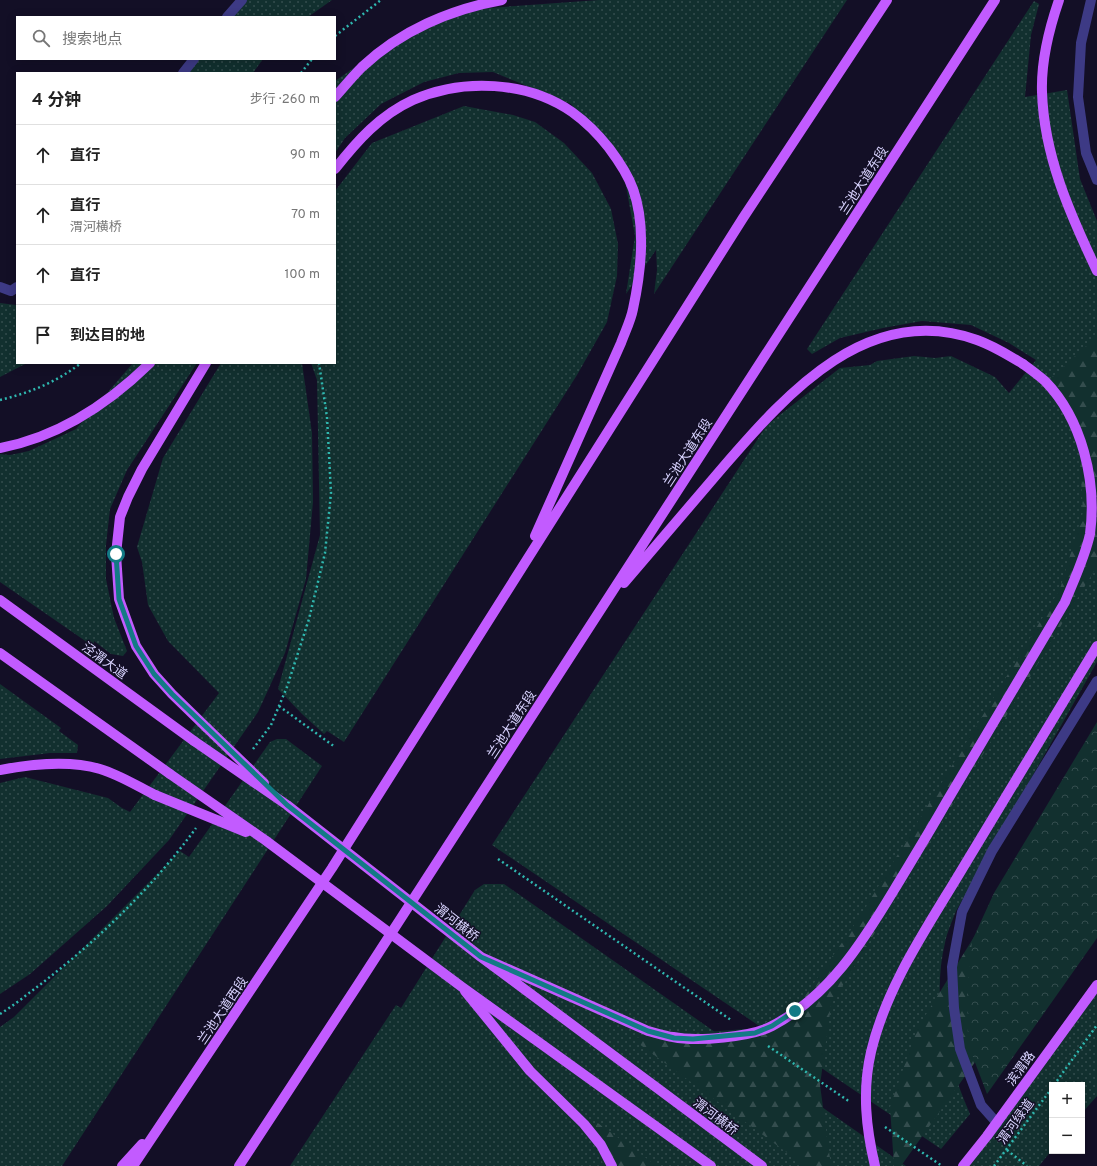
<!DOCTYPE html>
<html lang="zh">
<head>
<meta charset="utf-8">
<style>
  :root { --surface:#fff; --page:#f2f2f2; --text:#222; --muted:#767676; --line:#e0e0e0 }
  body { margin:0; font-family:Overpass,"Noto Sans SC",sans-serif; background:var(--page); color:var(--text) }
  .controls { position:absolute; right:12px; bottom:12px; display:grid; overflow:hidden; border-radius:0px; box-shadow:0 2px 10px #0003 }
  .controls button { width:36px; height:36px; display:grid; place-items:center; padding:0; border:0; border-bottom:1px solid var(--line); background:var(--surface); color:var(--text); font:20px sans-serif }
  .stop { position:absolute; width:12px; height:12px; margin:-9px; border:3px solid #137a85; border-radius:50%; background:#fff }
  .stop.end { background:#137a85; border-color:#fff; box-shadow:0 1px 4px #0008 }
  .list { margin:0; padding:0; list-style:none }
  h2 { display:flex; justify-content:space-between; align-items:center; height:52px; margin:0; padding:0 16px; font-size:17px }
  h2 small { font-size:13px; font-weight:400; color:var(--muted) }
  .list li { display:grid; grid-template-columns:26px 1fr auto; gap:12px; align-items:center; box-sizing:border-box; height:60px; padding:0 16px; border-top:1px solid var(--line) }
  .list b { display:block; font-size:15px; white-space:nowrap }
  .list p { margin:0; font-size:13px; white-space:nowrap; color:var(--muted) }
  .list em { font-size:13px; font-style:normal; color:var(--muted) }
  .icon { flex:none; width:22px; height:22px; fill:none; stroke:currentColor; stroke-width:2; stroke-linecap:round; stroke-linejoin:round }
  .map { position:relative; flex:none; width:1097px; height:1166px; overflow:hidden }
  .search { position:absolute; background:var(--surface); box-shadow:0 2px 10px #0003; left:16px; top:16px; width:320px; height:44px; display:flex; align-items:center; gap:10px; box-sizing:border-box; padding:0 14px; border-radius:0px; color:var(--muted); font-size:15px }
  .panel { position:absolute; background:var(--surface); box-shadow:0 2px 10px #0003; left:16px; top:72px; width:320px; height:292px; border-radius:0px }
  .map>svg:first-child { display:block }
  .grass { fill:url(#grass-dots) }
  .forest { fill:url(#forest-firs) }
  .park { fill:url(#park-crowns) }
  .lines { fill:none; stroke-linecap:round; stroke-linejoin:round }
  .path { stroke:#2fb8b0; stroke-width:2.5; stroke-dasharray:2 3; stroke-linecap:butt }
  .minor { stroke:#3d3a85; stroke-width:10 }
  .major { stroke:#c25bff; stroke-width:10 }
  .major-bridge { stroke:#c25bff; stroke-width:10 }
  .route { stroke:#137a85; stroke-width:5 }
  .labels { text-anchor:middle; stroke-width:3; stroke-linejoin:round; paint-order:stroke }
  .street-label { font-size:13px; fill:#d9d4ff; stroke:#130f26 }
</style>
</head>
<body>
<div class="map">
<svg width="1097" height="1166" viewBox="0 0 1097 1166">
  <defs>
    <pattern id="grass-dots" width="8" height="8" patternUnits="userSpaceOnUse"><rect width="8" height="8" fill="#12302f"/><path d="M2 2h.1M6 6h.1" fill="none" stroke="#344d4e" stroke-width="1.8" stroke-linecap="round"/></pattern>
    <pattern id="forest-firs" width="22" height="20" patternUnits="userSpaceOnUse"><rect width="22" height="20" fill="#12302f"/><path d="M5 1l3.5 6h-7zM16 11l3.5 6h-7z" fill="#344d4e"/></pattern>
    <pattern id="park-crowns" width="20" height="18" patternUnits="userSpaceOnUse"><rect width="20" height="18" fill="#12302f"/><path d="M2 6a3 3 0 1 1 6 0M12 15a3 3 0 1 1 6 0" fill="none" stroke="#344d4e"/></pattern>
  </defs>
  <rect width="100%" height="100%" fill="#130f26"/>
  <!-- grass -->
  <path class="grass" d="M244,0H332L308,17H229Z
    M599,0H847L654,294L657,270L656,250L626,294L635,236L624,175L571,104L493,72L459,73L424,82L381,104L345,138L335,153V81L394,40L461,10Z
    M1034,1L1039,4L1031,35L1025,97L1067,90L1080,179L1097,221V662L956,911C952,922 947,932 945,943C931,1001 947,1061 970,1114L941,1149L492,845L767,425L840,368L870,365L877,361L914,356L935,358L951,356L995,377L1009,393L1036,360L1009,343L971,325L922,321L883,328L840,338L812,354L807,349Z
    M198,59H263L253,73H187Z
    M464,106L513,115L535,122L564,143L592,173L611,209L618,244L617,276L607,322L577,375L344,742L327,731L324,734L302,714L278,689L320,535L317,380L311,363H335V191L372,143Z
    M0,303L16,305L17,303V363H27L0,377Z
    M133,363H197L127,470L110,509L106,545V579L114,618L127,651L123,656L111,654L94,641V647L0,582V454L10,455L29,451L76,429Z
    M221,363H302L312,433L313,502L306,579L285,653L258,712L169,840L107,906L30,974L0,994V783L25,777L108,798L122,808L130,812L219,693L168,641L148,605L142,562L137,547L163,458Z
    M0,684L61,728L59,731L78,745L77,753H50L0,759Z
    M277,739H286L322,766L62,1166H0V1027L14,1017L180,851L189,857L270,742Z
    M484,884H504L906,1166H290L396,1005L401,1008L475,890Z
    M1097,982V1096L1082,1113V1085H1052V1150L1039,1166H967Z"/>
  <!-- forest -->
  <path class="forest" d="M1094,339L1097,346V566L831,1005L820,1085L831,1166H805L631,1038L758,1028L805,996L859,918L1060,589L1083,512L1079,445L1050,379Z
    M1097,738V891L901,1166H894L890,1107L917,1029Z
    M595,1121L657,1166H603Z"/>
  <!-- park -->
  <path class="park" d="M1097,722V938L987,1094L968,1044L967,991L972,941L994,893Z"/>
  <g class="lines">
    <!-- path -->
    <path class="path" d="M335,36L381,0
      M301,73L312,59
      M0,400C29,393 57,382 81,363
      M279,706L335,747
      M253,749L271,725L287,687L309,619L325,553L331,493L327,417L319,363
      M498,859L731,1020
      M0,1014C13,1006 25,996 37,987C96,942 152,888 196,828
      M768,1046L850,1102
      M1054,1085L1097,1025
      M885,1127L942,1166
      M1007,1150L1027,1166
      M994,1166L1052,1088"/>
    <!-- minor -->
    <path class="minor" d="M1091,0L1081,43L1078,97L1086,153L1097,180
      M227,17L242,0
      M183,73L194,59
      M0,287L11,291L17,287
      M997,1123L981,1105L960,1049L954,1008L952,967L962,912L992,851L1097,681"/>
    <!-- major -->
    <path class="major" d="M1059,0C1049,29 1041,62 1042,92C1044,156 1070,214 1097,271
      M335,97C344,87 352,77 362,67C400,31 451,9 502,0
      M335,169C357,141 380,115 413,100C463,78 527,81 572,112C586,122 598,134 609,148C618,160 628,175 633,189C646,225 641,272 633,309C631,320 625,332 621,343L535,536
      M206,363L142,469L128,497L120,517L116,554L119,599L136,646L154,674L172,694L207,728
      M0,448C59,437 108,404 150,363
      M624,583C657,544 691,505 724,466C788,392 869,301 977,340C994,346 1008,355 1023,364
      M0,600L194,741
      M0,653L170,774
      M0,770C32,764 69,760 100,769C120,775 137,786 155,795
      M465,991L530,1071L584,1124L601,1145L612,1166
      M122,1166L142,1144
      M133,1166L332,868L743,218L887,0
      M239,1166L359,983L995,0
      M963,1166L987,1136L1097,985"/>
    <!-- major-bridge -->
    <path class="major-bridge" d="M207,728L264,783
      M194,741L287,805L481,957L762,1166
      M170,774L265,840L462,987L711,1166
      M155,795L246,832
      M481,957L648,1031C656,1033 665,1036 673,1037C697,1042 751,1037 772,1026C829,996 862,943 894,890C912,860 930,831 947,801C986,735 1026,668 1065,602C1074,580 1085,557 1090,534C1097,481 1082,419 1045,381C1038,375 1030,369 1023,364
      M875,1166C866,1128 862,1091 871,1052C887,984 929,925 964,866C1008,793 1053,719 1097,646"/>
  </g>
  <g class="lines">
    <!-- route -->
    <path class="route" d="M116,554L119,599L136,646L154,674L172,694L287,805L481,957L648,1031L674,1038L693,1039L755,1033L772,1026L795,1011"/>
  </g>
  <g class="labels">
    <!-- street labels -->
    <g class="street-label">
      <text transform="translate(863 180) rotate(-57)" y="5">兰池大道东段</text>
      <text transform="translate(687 452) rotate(-57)" y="5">兰池大道东段</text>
      <text transform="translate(105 660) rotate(36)" y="5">泾渭大道</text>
      <text transform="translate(511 724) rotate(-57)" y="5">兰池大道东段</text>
      <text transform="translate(457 922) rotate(38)" y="5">渭河横桥</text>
      <text transform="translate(222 1010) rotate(-56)" y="5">兰池大道西段</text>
      <text transform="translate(1020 1068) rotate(-54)" y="5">滨渭路</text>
      <text transform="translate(716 1116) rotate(37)" y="5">渭河横桥</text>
      <text transform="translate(1015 1121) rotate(-54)" y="5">渭河绿道</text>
    </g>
  </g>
</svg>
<div class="controls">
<button>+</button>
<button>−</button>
</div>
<div class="stop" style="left:116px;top:554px"></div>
<div class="stop end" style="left:795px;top:1011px"></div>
<div class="search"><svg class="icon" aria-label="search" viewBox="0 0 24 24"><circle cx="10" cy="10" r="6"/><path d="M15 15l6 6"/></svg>搜索地点</div>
<section class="panel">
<h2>4 分钟<small>步行 · 260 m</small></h2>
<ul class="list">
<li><svg class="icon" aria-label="ahead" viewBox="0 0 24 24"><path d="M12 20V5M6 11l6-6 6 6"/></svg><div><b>直行</b></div><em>90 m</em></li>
<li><svg class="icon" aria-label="ahead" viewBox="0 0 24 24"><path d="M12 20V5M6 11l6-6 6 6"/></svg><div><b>直行</b><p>渭河横桥</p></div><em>70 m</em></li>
<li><svg class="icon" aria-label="ahead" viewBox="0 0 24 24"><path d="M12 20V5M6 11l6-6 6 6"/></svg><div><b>直行</b></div><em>100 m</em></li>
<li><svg class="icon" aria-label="arrive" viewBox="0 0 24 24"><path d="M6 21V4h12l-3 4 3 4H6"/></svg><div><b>到达目的地</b></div></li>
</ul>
</section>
</div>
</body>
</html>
